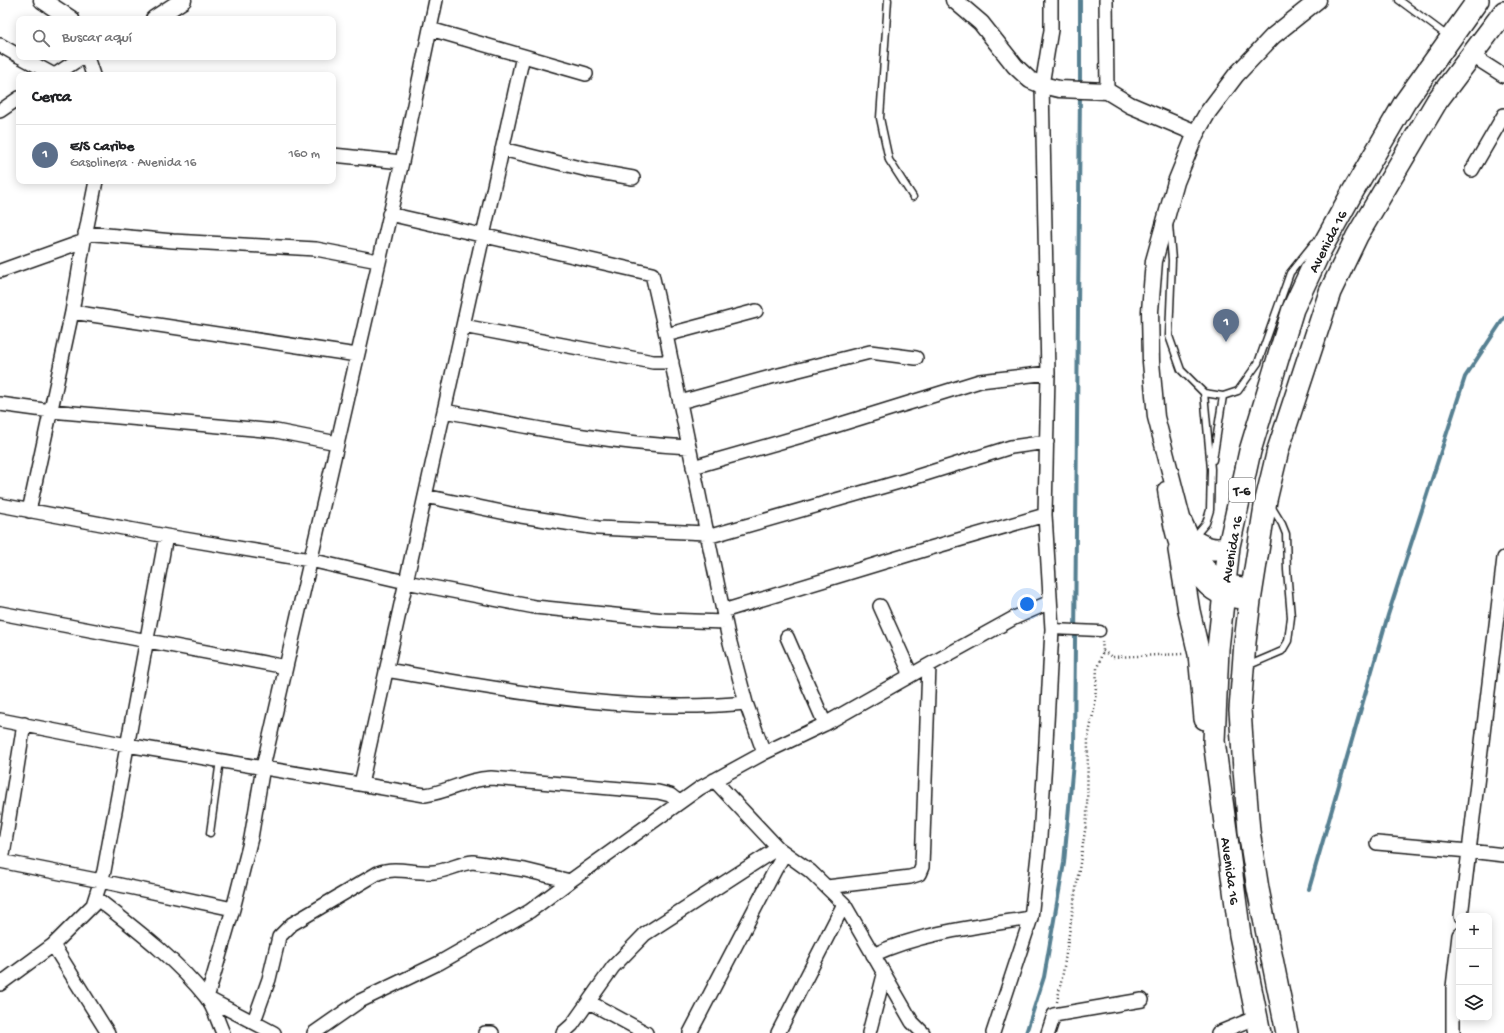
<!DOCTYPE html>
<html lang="es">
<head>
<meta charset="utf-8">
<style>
  :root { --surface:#fff; --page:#f6f6f6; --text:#202124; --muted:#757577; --line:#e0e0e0; --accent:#c8321e }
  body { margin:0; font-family:"Gochi Hand",sans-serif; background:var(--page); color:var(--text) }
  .controls { position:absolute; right:12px; bottom:12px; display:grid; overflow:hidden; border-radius:8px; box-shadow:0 2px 10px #0003 }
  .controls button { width:36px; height:36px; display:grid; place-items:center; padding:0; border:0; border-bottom:1px solid var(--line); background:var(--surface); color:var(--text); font:20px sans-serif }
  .you { position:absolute; left:1027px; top:604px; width:14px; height:14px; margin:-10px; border:3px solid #fff; border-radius:50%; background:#1a73e8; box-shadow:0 0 0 6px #1a73e833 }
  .badge { display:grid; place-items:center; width:26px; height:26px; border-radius:50%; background:var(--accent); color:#fff; font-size:13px; font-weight:700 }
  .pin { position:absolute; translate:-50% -33px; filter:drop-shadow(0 1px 2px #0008) }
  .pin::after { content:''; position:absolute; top:21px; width:14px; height:12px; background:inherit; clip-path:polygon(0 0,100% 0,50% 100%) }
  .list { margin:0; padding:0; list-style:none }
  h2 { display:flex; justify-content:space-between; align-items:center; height:52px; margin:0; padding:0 16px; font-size:17px }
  h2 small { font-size:13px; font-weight:400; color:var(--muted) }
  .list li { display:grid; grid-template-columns:26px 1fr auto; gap:12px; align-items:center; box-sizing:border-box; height:60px; padding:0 16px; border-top:1px solid var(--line) }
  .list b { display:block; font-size:15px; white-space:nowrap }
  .list p { margin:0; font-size:13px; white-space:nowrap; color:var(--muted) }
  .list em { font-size:13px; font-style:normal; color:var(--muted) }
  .icon { flex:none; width:22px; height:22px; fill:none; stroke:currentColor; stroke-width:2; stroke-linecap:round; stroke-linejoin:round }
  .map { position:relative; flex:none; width:1504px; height:1033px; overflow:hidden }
  .search { position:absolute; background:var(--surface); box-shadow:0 2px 10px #0003; left:16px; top:16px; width:320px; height:44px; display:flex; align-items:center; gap:10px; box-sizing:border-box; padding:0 14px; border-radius:8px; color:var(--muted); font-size:15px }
  .panel { position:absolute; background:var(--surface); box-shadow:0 2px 10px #0003; left:16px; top:72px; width:320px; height:112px; border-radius:8px }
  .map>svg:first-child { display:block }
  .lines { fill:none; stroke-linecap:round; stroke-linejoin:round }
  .stream { stroke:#578092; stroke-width:4 }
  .service-casing { stroke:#1c1c1c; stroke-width:9 }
  .pedestrian-casing { stroke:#1c1c1c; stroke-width:13 }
  .minor-casing { stroke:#1c1c1c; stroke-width:16 }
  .tertiary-casing { stroke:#1c1c1c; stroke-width:19 }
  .trunk-casing { stroke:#1c1c1c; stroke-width:24 }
  .path { stroke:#1c1c1c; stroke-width:2.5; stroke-dasharray:1 3; stroke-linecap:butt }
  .service { stroke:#fff; stroke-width:6 }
  .pedestrian { stroke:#fff; stroke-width:10 }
  .minor { stroke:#fff; stroke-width:13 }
  .tertiary { stroke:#fff; stroke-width:16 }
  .trunk { stroke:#fff; stroke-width:21 }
  .labels { text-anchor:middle; stroke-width:3; stroke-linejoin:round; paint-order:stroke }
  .shield { fill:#fff; stroke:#606060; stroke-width:1 }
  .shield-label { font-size:14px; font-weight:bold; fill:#1c1c1c }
  .street-label { font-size:15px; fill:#1c1c1c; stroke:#fff }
</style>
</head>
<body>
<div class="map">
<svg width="1504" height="1033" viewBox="0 0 1504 1033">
  <rect width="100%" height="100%" fill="#fff"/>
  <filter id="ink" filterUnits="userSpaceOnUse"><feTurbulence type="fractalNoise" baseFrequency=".025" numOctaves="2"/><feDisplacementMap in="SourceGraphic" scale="8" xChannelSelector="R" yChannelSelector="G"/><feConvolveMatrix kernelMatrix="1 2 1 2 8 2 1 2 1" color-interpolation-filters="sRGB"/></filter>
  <g filter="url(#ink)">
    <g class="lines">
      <!-- stream -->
      <path class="stream" d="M1080,86V0
        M1309,889L1388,615L1465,377L1504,318
        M1026,1033L1044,977L1064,863L1074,751L1080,92"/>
      <!-- service casing -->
      <g class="service-casing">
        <path id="service" d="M888,0L880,118L889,160L913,197
          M1399,0L1449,37
          M1169,225L1172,260L1169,336L1181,370L1204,393L1223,396L1238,391L1258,363L1290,273L1314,243
          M1213,460L1223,396
          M1194,537L1206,523L1210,510L1211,469L1204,393
          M1247,666L1282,651L1288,641L1291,617L1287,570L1286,534L1282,524L1271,506
          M210,833L220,760"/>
      </g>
      <!-- pedestrian casing -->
      <g class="pedestrian-casing">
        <path id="pedestrian" d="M1052,629L1100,631"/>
      </g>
      <!-- minor casing -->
      <g class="minor-casing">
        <path id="minor" d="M1106,0L1107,91
          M430,29L586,74
          M0,45L19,56
          M1471,55L1504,76
          M21,57L54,75
          M87,57L93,75
          M55,75L82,57
          M0,111L19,98
          M502,149L588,170L633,178
          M333,155L402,162
          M1472,170L1504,115
          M389,214L652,274L666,335L728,635L746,703L764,753
          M85,233L173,241L316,249L378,261
          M0,271L84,241
          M72,312L357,355
          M463,326L653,362H672
          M666,335L756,311
          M680,402L771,377L870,352L916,358
          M0,404L51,411L276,431L337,443
          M444,411C525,426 606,443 689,447
          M693,467L812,433L980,381L1048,373
          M425,496L521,516L598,528L706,533
          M0,505L166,536L310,560L406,582L535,607L664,620L725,622
          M29,511L72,312L84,241L96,181
          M707,537L906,480L1011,447L1047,442
          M880,606L911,675
          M723,611L927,549L1045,515
          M0,613L286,667
          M787,637L825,724
          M386,670C505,690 626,715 746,703
          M0,720L127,745L425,795C449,792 466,779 491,778L658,792L670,795L679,802
          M714,780L778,848L810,871L844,904L912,1022L923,1033
          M361,784L523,56
          M1377,843L1469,851L1504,558
          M0,861L101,881L233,909
          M2,861L24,724
          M827,887L910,877L919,874L922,867L929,665
          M96,898C133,927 177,960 206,997C214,1007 218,1022 223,1033
          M1461,916L1469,851L1504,855
          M53,945L108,1033
          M873,955C919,933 980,926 1031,918
          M0,984L53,945L93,905L104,871L166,536
          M207,998L233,909L251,838L263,767L402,162L436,0
          M207,998L274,1033
          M589,1002L646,1033
          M254,1021L269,979L279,937L292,924L378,873C396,866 415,874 434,872C447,871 460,863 473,862L525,870L570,881
          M314,1033L360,1001L439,963L530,911L570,881L700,788L764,753L825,724L929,665L1014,618L1050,602
          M485,1033H492
          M563,1033L572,1025L613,967L645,934L778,848
          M690,1033L775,870L785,853
          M778,1033L844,904
          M869,1033L884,975
          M993,1033L1031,918L1040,837L1045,761L1052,629L1045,515L1048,373L1042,85L1051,30V0
          M1048,1033L1054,1015L1142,1000
          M1218,1033L1257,1017
          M1453,1033V987L1459,935"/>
      </g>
      <!-- tertiary casing -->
      <g class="tertiary-casing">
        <path id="tertiary" d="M42,0L71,19
          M954,0L981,23L1015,66L1030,80L1042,85L1059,89L1107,91L1130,105L1196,133
          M154,19L183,0
          M1166,490C1172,528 1174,551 1201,581C1207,588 1213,594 1223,597C1231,600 1241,600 1250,601
          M1252,587L1225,583L1206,567L1192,540L1182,518L1156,417L1151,362L1150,311L1154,261L1176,182L1196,133L1208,112L1236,75L1273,36L1318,0"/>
      </g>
      <!-- trunk casing -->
      <g class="trunk-casing">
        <path id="trunk" d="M1192,540C1204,547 1216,553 1229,546
          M1179,550L1189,611L1199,654L1205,719
          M1260,1033L1240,935L1214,741L1218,649L1229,546L1250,451L1293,309L1320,251L1352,193L1405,102L1478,0
          M1287,1033L1258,889L1249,831L1244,770L1240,710L1245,642L1250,601L1266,500L1278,450L1330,292L1357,236L1437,101L1504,12"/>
      </g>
      <!-- path -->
      <path class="path" d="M1103,651L1112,657L1183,654
        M1057,1002L1063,973L1087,818L1088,739L1095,704L1097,668L1103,651L1102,641"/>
      <!-- service -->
      <use href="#service" class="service"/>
      <!-- pedestrian -->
      <use href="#pedestrian" class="pedestrian"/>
      <!-- minor -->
      <use href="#minor" class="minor"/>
      <!-- tertiary -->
      <use href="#tertiary" class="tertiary"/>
      <!-- trunk -->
      <use href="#trunk" class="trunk"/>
    </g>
  </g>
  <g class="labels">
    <!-- shield labels -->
    <rect class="shield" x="1229" y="478" width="26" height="24" rx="3"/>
    <g class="shield-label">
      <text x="1242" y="495">T-6</text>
    </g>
    <!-- street labels -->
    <g class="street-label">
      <text transform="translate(1327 241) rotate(-63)" y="5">Avenida 16</text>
      <text transform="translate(1231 549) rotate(-80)" y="5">Avenida 16</text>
      <text transform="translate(1231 871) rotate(82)" y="5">Avenida 16</text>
    </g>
  </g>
</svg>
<div class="controls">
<button>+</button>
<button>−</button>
<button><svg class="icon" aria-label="layers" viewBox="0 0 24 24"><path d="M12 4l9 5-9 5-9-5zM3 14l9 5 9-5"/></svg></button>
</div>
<div class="you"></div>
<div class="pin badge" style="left:1226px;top:342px;background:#5c6f8a">1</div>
<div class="search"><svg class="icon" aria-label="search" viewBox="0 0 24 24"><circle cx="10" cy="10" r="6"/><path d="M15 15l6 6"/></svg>Buscar aquí</div>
<section class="panel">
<h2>Cerca<small></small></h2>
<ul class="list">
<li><span class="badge" style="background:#5c6f8a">1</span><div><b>E/S Caribe</b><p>Gasolinera · Avenida 16</p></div><em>160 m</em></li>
</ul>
</section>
</div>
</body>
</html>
